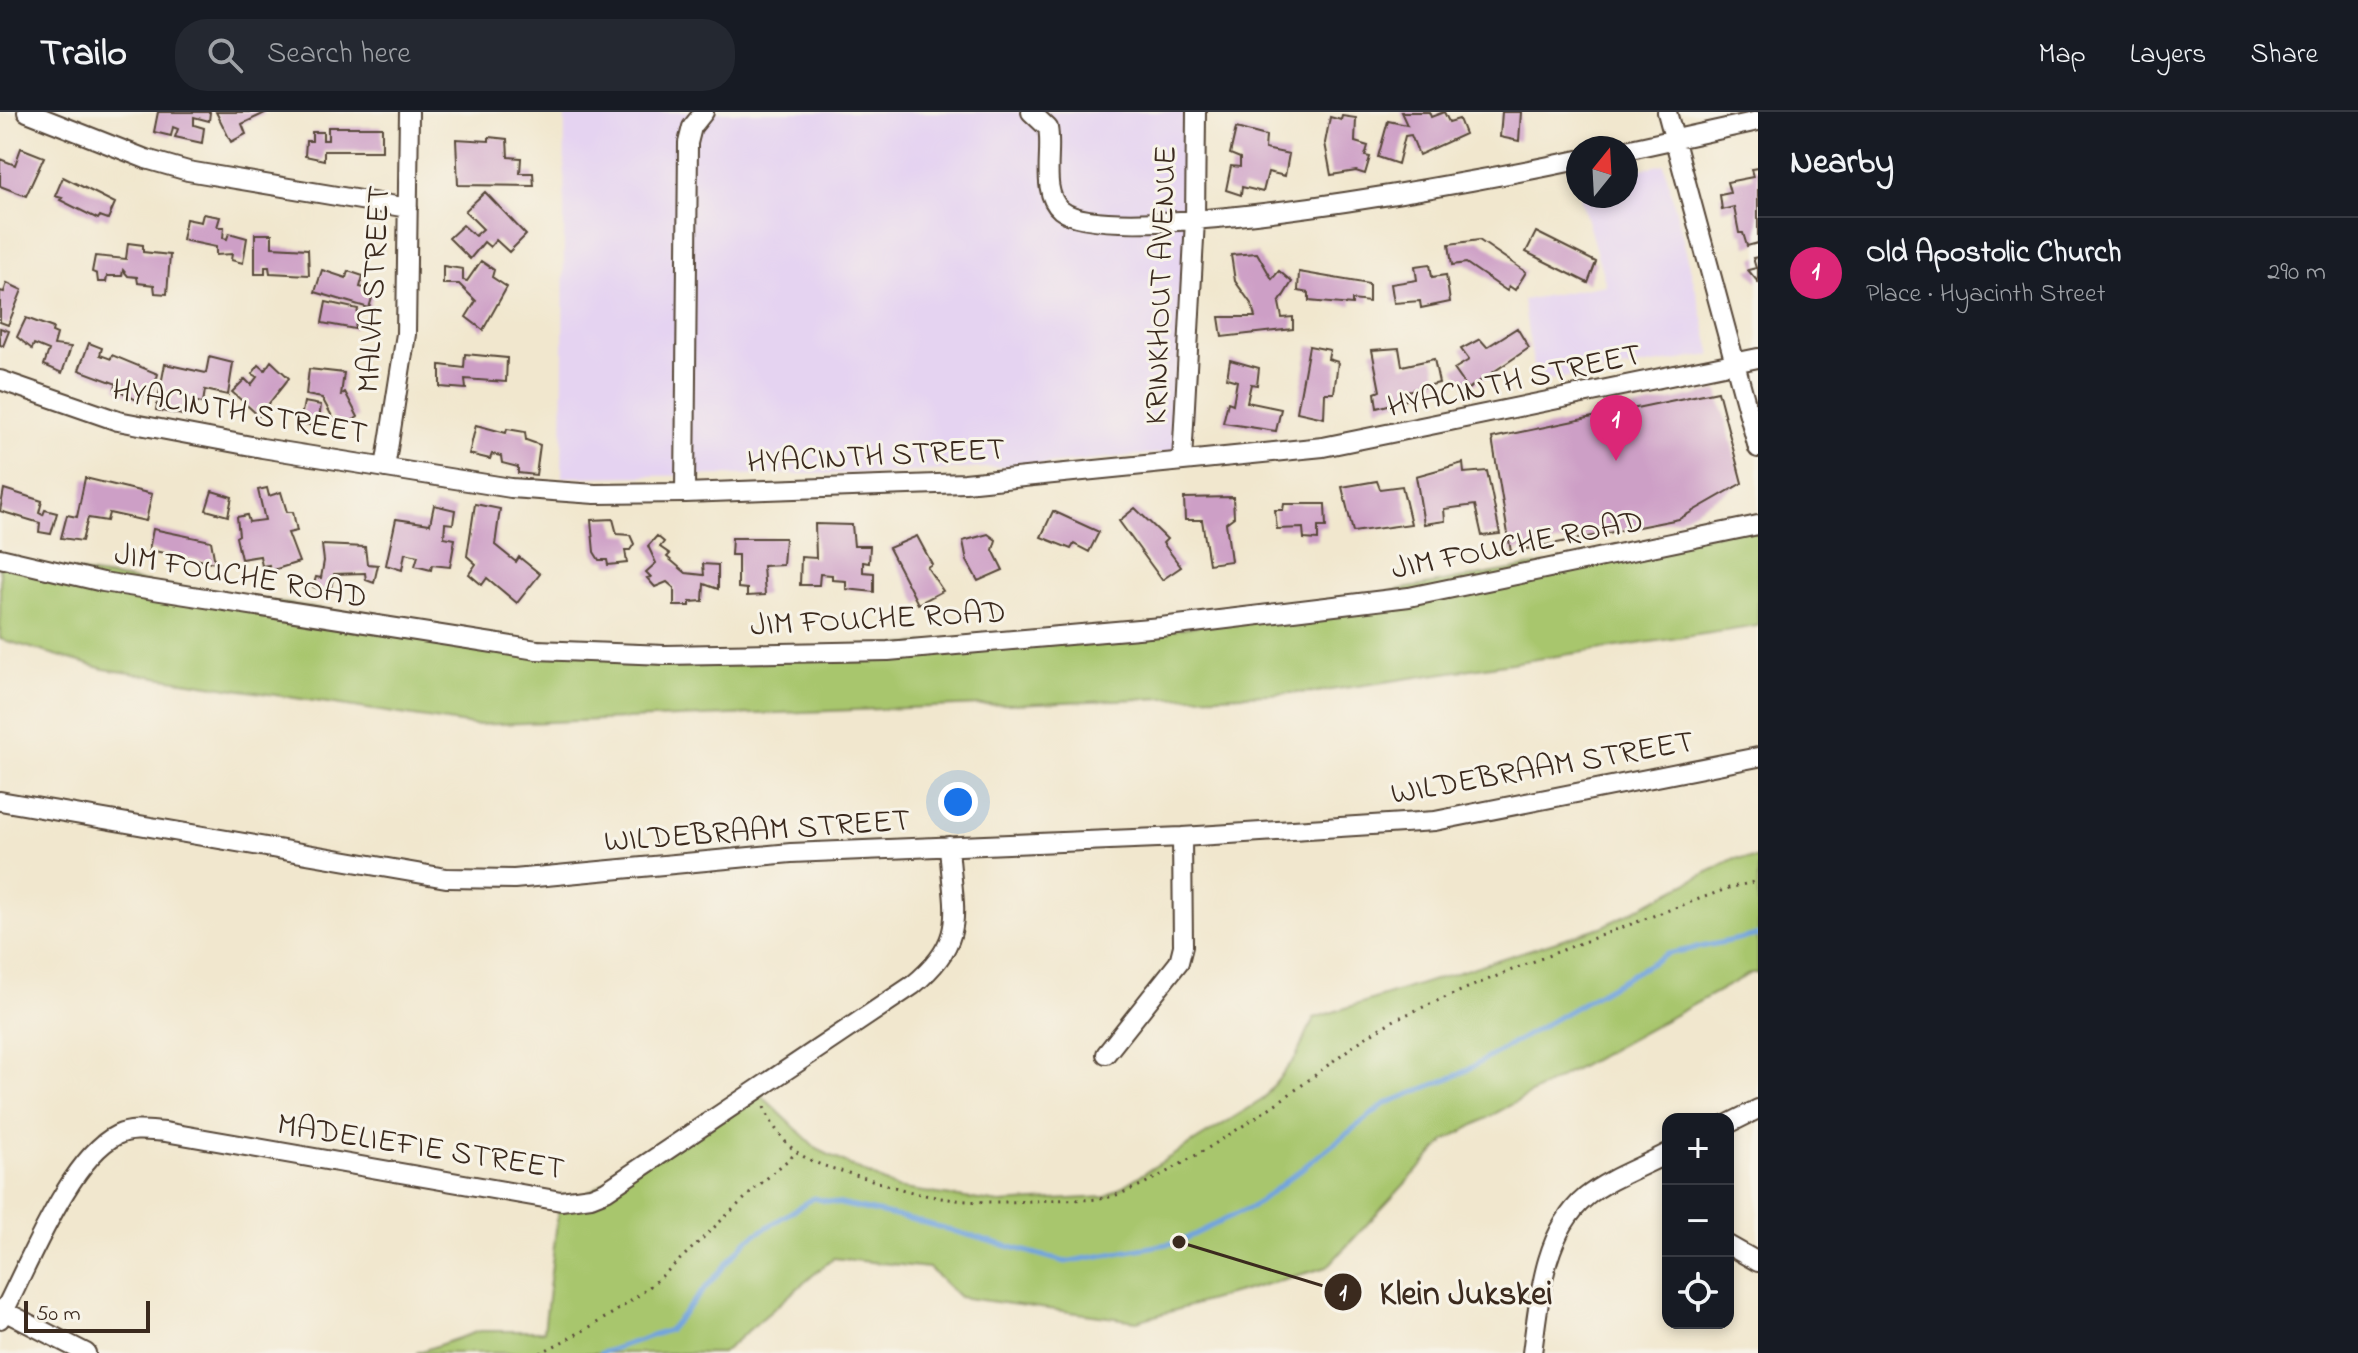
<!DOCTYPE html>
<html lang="en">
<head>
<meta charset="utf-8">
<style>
  :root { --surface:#171b24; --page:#242831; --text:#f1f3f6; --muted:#9ea1a6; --line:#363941; --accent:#db2777 }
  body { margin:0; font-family:"Indie Flower",sans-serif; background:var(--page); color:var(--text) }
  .controls { position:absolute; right:24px; bottom:24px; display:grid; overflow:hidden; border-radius:16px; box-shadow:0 4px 12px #0003 }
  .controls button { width:72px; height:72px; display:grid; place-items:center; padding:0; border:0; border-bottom:2px solid var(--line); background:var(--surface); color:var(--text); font:40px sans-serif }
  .compass { position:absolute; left:1566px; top:24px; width:72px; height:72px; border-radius:50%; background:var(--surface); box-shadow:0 4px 12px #0003; rotate:18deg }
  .scale { position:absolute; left:24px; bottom:20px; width:126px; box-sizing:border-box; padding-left:8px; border:4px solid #3b2a1e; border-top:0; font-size:22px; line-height:28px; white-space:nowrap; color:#3b2a1e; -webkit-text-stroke:6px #f7f3e8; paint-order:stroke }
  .you { position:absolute; left:958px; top:690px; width:28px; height:28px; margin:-20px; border:6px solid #fff; border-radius:50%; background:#1a73e8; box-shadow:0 0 0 12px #1a73e833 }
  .badge { display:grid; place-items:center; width:52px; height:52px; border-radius:50%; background:var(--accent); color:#fff; font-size:26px; font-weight:700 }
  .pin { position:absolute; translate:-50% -66px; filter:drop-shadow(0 2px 4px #0008) }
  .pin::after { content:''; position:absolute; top:42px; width:28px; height:24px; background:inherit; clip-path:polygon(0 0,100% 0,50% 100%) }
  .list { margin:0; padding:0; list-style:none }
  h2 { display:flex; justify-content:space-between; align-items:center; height:104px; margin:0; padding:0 32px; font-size:34px }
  h2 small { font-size:26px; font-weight:400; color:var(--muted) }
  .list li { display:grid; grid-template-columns:52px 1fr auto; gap:24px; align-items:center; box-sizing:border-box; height:112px; padding:0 32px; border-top:2px solid var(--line) }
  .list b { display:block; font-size:30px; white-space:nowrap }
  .list p { margin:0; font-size:26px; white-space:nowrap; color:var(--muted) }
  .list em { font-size:26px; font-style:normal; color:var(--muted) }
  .icon { flex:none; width:44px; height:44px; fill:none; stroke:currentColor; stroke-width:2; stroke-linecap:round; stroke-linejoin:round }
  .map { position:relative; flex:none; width:1758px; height:1241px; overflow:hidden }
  header { display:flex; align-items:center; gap:48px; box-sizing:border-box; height:112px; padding:0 40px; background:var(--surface); border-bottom:2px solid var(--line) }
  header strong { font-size:38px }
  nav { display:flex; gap:44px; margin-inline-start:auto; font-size:28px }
  .search { width:560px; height:72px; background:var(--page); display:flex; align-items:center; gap:20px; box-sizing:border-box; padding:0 28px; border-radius:32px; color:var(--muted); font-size:30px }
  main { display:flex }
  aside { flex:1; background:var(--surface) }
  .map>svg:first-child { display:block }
  .built { fill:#e5d3f1 }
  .green { fill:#a8c66d; stroke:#727846; stroke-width:2 }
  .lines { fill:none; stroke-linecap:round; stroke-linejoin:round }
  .stream { stroke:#72a4dd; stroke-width:5 }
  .building { fill:#cd9fc6 }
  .minor-casing { stroke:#564638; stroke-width:22 }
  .path { stroke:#564638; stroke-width:3; stroke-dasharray:2 6; stroke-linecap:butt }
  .minor { stroke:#fff; stroke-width:18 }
  .labels { text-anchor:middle; stroke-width:6; stroke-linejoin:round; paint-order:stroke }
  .street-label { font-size:32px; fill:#3b2a1e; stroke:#f7f3e8 }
  .leader { fill:none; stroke:#3b2a1e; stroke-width:3 }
  .callout-dot { fill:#3b2a1e; stroke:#f7f3e8; stroke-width:3 }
  .mark-label { font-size:24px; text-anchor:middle; font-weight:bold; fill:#fff }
  .callout-label { font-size:34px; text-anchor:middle; font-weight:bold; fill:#3b2a1e; stroke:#f7f3e8; stroke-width:6; stroke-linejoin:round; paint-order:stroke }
</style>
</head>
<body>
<header>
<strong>Trailo</strong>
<div class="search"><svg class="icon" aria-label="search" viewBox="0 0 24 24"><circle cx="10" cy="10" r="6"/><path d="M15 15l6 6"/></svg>Search here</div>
<nav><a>Map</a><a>Layers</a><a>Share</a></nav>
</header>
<main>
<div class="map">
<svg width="1758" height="1241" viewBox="0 0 1758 1241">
  <rect width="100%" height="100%" fill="#f7f3e8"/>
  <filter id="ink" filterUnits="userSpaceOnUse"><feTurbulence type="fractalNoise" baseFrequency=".0125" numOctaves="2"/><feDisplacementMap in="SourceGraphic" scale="16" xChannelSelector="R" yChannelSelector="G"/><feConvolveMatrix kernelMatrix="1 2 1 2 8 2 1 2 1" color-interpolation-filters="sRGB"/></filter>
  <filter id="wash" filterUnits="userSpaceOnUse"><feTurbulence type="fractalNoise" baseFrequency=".006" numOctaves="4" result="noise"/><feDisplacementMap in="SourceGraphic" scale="32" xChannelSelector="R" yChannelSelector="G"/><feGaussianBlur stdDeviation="1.8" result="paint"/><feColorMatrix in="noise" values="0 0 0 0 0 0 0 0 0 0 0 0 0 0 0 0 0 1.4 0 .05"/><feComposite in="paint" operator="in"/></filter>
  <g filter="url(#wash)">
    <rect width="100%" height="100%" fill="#f1e7ce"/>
    <!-- built -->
    <path class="built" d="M565,0H1195L1192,327L1173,340L1033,353L895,361L562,365Z
      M1664,52L1712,243L1536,270L1523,188L1606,173L1580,84H1626V60Z"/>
    <!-- green -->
    <path class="green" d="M1758,414V514L1317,580L473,613L104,557L0,527V448L643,546L1167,519Z
      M1735,746L1758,747V861H1751L1445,1029L1327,1155L1137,1209L959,1185L929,1156L833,1146L722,1241H416L479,1219H544L560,1084H582L757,979L817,1037L896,1076L1000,1091L1105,1085L1262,988L1296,945L1314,906L1604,814Z"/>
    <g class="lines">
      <!-- stream -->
      <path class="stream" d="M601,1241L669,1218L747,1128L813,1086L914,1108L1065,1150L1179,1130L1255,1093L1385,992L1460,962L1667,842L1758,823"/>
    </g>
    <g id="blocks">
      <!-- building -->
      <path class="building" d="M158,0H210L209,9L194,5V13L204,16L202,31L175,25L178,17L173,15L171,24L154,20Z
        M216,0H267L242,12L246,22L231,30Z
        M1401,0H1429L1431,5L1444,0L1449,10L1459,7L1465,22L1419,43L1411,23L1405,24L1398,52L1378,45L1388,9L1407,13Z
        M1502,0H1521L1519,29L1500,25Z
        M1342,4L1356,6L1355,30L1368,34L1365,44L1370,45L1365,62L1356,59L1331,63L1325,31L1330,5L1341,8Z
        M328,15H382V39H324V48L305,44L306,29H312V20H323V28H328Z
        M1236,16L1266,24L1265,37L1289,42L1285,64L1268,60L1263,80L1242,75L1241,83L1226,78L1231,54L1240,55V46L1230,42Z
        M489,25L507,27L508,45L521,46L520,61H533L534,74L458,73L456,27L489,29Z
        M21,36L44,45L26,84L0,74V47L15,53Z
        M1758,56V131L1747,134L1743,121H1739L1734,95L1722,98L1720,83L1730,81L1727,70L1753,65L1751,57Z
        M63,65L115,91L108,107L100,104L98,107L60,88L62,86L55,84Z
        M485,80L526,123L509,140L496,128L490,135L484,130L470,147L449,126L463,113L475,124L483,117L465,99Z
        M203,102L220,105L217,115H224L223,126L227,127L229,121L247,126L243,151L231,148L232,142L216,143V135L182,128L186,107L201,110Z
        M1536,120L1596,150L1588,171L1526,140Z
        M255,122H272V135L308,137L309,163L270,161L269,155H265V162H255Z
        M1479,128L1526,160L1515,178L1509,174L1507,179L1466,151L1452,153L1449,132Z
        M128,131L143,133V140L170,143L167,182L155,181L154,173L138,171L137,165L128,164L123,158L122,164H107L106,170H98L97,162L92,160L95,144L126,147Z
        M1257,141L1272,167L1279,159L1292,170L1279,191L1282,206L1293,205V217L1222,225L1219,205H1255L1252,193L1235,169L1231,143Z
        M1758,145V170L1748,158L1756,156L1753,146Z
        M481,149L494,158L492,165L507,175L483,218L466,205L476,189L459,172H443V154L463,157V168L467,169Z
        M1430,152L1432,165L1446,163L1450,190L1421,196L1420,189L1394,191L1391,172L1417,168L1415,154Z
        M322,158L346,166L348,159L363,164L360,175L374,179L369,196L315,180Z
        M1299,160L1369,172V190L1352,188V193L1309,189V181L1298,179Z
        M7,171L22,178L8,213L0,210V179L4,180Z
        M326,190L358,197L355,217L322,211Z
        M26,206L53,216L52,220L57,222L54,233L71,235L62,261L44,253L49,238L34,232L32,237L17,225Z
        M0,216L9,219L3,234L0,233Z
        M1517,216L1529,236L1468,277L1454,257L1469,248L1461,237L1480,227L1487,235Z
        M89,231L102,236L100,243L111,247L112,243L158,262L153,279L146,277L140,290L115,276L117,272L79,258Z
        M1309,234L1330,238L1328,247L1338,250L1334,281H1325L1324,306L1297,300Z
        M1399,236L1402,254L1434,247L1439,271L1407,279L1410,287L1377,296L1375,281L1380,279L1372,238Z
        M465,242L507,246L506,270L465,267L466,277L440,275V253L464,256Z
        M209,245L233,251L228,283L205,278L203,291L186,288L183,303L156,298L165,252L206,261Z
        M1230,248L1259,256L1257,273L1251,272L1247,290L1281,297L1276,319L1223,311L1228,290L1233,292L1237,269L1227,266Z
        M271,249L289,266L259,304L232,280L245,267L251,273L257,265L252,262L259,253L265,258Z
        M309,257L344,261L341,283L345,280L358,305L339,317L322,286L306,283Z
        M1718,279L1742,371L1679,407L1511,440L1492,326Z
        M304,290L321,293L318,315L300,311Z
        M476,313L506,321L507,317L525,320L526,328L540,333L536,363L518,361V355L502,351L501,344L492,342L490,347L469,342Z
        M1463,351L1464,361L1487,359L1500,422L1482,424L1475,393L1444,397L1445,409L1424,412L1416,364Z
        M85,366L152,382L146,409L109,401L107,409L88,406L82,429L61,426L67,403L77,405Z
        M1377,369L1380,377L1402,374L1411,412L1353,420L1342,375Z
        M267,376L269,384L281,380L287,400H293L297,419L288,421L299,450L270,459L269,453L262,454L260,444L241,447L236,425L239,423L237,405L247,403L249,410L265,408L258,378Z
        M4,377L42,389L39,401L43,403L45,398L57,401L51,422L39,420L40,411L0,399Z
        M212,379L232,385L228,404L206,398Z
        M1233,385L1234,405L1226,411L1231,449L1209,452L1202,408H1185L1184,386Z
        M475,392L500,397L495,433L516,450L519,445L540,462L517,491L487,466L482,473L469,462L476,452L467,444Z
        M1284,392H1325L1326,415H1318V428L1304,427L1303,416L1277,417L1275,398H1283Z
        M434,393L455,398L453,412L445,411L444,425L455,427L450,455L432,453L431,458L415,454L418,444L405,441L402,458L386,453L396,407L430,412Z
        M1135,396L1167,427L1163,431L1181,455L1162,468L1119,409Z
        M1053,399L1099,420L1089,440L1074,432L1071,437L1041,425Z
        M613,407L617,422L630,423L634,432L630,438H625L627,451L608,453L607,448H599L594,440L591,408Z
        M815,412L852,413L854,434H870L869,451L863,450V460L874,461V480L846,477V469L832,468V463L820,462L819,473H800L801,445L816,446Z
        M153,417L211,429L215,451L149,438Z
        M988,422L996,428L993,438L1003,458L978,469L967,449L963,429Z
        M657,424L664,430L660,435L670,442L667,445L686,461L704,463L703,452L718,453V477L704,472L703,489L690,490V494H674V476L667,470L655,475L647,466L651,465L646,460L656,451L648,434Z
        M917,424L932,452L927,455L943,479L918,492L889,436Z
        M732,426H785L783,453L763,454L765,483L747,484V477L738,476V443H731Z
        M322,433L365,435L367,452L378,453L374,471L366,468L365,461L334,462L330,480L313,475L316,465L321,466L324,449Z"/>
    </g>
  </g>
  <g filter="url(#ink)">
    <use href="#blocks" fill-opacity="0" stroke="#564638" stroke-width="2"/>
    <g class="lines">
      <!-- minor casing -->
      <g class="minor-casing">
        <path id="minor" d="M27,0L146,47L188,59L408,96
          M1031,0L1048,16C1053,40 1040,80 1061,98C1112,140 1500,65 1578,48
          M1667,0L1758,336
          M1626,38L1758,9
          M0,268L118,309L262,336L511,376L595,382L685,381L965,371L1323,335L1758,246
          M1182,349L1195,108L1196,0
          M385,356L406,222L409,0
          M685,381L688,31L692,15L704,0
          M0,446L103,470L537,538L665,543L888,539L1161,515L1409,485L1758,413
          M0,689L446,766L514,767L791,741L1182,725L1435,709L1758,645
          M1106,942L1179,850L1183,834L1182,725
          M1728,1012L1758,997
          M1728,1133L1758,1150
          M0,1197L86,1241
          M0,1207C26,1159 69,1046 117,1023C132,1016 149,1019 165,1020L561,1089L591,1085L606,1079L913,873C969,827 953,800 949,734
          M1532,1241C1539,1189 1543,1121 1586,1085C1608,1067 1642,1055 1668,1041"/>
      </g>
      <!-- path -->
      <path class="path" d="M764,995C791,1055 821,1051 878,1070C944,1092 983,1092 1051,1088C1068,1087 1088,1089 1105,1086C1151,1077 1253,1008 1294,979C1330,953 1362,923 1403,904C1510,856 1620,816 1729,776L1758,769
        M540,1241C580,1221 620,1200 654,1171C702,1129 745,1083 794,1043"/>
      <!-- minor -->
      <use href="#minor" class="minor"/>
    </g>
  </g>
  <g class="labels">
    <!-- street labels -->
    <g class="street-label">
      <text transform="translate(1159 173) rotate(-88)" y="11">KRINKHOUT AVENUE</text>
      <text transform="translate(372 177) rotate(-87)" y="11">MALVA STREET</text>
      <text transform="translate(1514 267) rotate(-12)" y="11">HYACINTH STREET</text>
      <text transform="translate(240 298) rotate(10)" y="11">HYACINTH STREET</text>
      <text transform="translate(876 342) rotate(-3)" y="11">HYACINTH STREET</text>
      <text transform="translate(1517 431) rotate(-11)" y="11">JIM FOUCHE ROAD</text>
      <text transform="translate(241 462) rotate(10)" y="11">JIM FOUCHE ROAD</text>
      <text transform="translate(878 505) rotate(-3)" y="11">JIM FOUCHE ROAD</text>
      <text transform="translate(1542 654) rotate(-10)" y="11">WILDEBRAAM STREET</text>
      <text transform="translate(757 717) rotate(-4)" y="11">WILDEBRAAM STREET</text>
      <text transform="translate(421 1033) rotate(9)" y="11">MADELIEFIE STREET</text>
    </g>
  </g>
  <!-- callouts -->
  <path class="leader" d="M1179 1130L1343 1180"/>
  <g class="callout-dot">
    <circle cx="1179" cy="1130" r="8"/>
    <circle cx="1343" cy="1180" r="20"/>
  </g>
  <g class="mark-label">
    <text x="1343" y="1188">1</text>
  </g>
  <g class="callout-label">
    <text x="1466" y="1192">Klein Jukskei</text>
  </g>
</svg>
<div class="controls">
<button>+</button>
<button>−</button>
<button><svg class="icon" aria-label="locate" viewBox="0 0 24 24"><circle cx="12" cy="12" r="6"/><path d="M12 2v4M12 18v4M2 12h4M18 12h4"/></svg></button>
</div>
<svg class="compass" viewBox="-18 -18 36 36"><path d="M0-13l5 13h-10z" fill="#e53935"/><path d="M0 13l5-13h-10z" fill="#9ea1a6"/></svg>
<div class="scale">50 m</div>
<div class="you"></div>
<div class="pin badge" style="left:1616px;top:349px">1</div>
</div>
<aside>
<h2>Nearby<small></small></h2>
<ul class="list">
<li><span class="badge">1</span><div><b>Old Apostolic Church</b><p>Place · Hyacinth Street</p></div><em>290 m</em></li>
</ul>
</aside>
</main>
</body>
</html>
